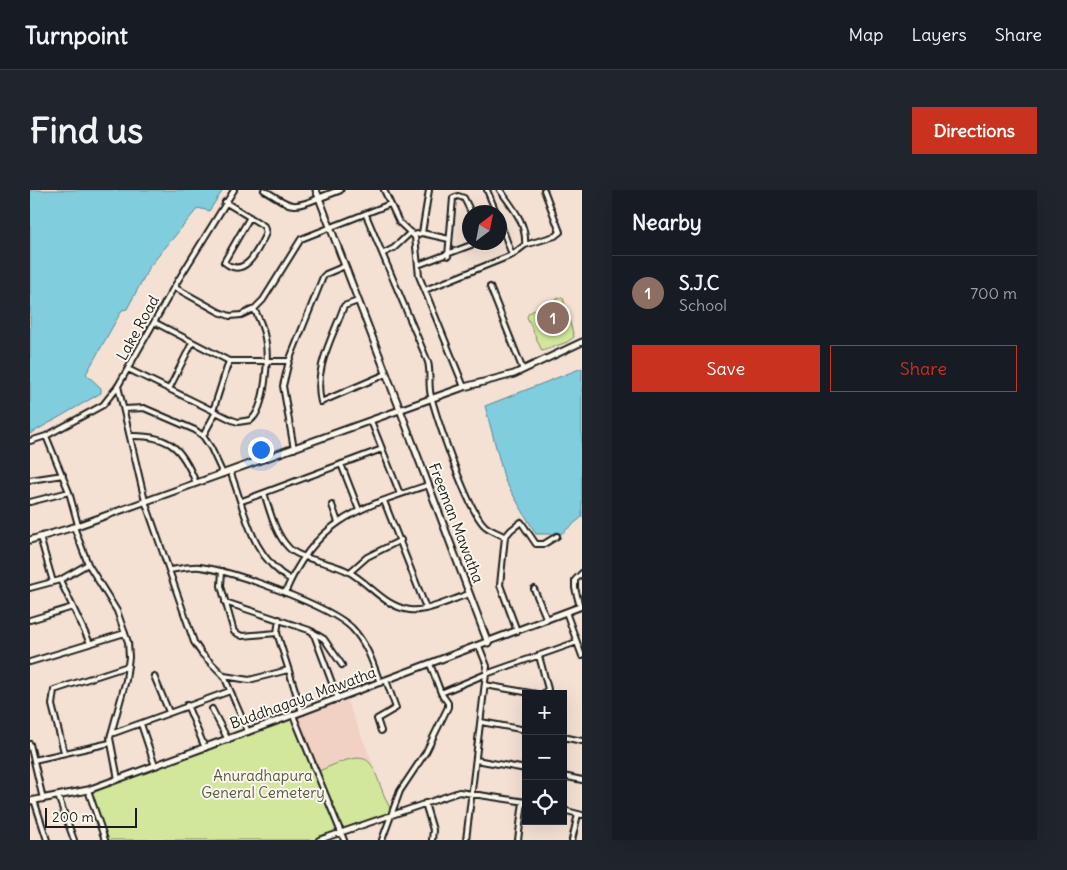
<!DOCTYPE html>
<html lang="en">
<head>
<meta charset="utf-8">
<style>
  :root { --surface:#171b24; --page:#20242c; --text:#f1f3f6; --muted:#9ea1a6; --line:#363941; --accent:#c8321e }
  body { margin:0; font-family:Delius,sans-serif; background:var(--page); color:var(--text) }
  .controls { position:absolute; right:15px; bottom:15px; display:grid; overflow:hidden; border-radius:0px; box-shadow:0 5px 20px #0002 }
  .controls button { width:45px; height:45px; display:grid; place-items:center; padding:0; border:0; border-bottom:1px solid var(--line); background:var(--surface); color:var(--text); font:25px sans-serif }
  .compass { position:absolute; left:432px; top:15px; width:45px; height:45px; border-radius:50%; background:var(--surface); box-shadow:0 5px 20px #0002; rotate:32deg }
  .scale { position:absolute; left:15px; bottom:12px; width:92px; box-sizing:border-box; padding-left:5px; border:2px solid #1c1c1c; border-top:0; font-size:14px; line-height:18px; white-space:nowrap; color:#1c1c1c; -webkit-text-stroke:4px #fbf7ec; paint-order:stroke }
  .you { position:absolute; left:230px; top:259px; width:18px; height:18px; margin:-12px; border:4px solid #fff; border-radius:50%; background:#1a73e8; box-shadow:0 0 0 8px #1a73e833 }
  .badge { display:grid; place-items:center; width:32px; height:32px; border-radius:50%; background:var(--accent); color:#fff; font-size:16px; font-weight:700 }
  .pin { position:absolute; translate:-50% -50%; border:2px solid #fff; box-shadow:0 1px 5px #0006 }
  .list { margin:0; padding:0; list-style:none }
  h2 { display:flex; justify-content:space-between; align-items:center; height:65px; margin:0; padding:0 20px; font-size:21px }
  h2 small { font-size:16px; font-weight:400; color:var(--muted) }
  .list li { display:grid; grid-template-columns:32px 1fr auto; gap:15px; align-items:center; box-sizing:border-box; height:75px; padding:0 20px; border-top:1px solid var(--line) }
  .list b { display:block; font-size:19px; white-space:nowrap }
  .list p { margin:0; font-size:16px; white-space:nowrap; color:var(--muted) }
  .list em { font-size:16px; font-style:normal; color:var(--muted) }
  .actions { display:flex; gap:10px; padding:15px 20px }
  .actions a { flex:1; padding:11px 0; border:1px solid var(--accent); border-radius:0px; text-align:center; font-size:18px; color:var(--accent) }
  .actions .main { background:var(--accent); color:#fff }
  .icon { flex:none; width:28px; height:28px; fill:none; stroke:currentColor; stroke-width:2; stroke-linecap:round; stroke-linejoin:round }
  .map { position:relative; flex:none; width:552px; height:650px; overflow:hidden; border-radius:0px }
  header { display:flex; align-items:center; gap:30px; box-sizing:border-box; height:70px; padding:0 25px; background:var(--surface); border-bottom:1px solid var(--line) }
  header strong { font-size:24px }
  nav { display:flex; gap:28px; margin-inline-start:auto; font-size:18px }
  .intro { display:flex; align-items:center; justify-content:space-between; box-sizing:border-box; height:120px; padding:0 30px }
  h1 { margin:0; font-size:35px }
  .button { padding:12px 22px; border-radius:0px; background:var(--accent); color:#fff; font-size:18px; font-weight:700 }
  main { display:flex; gap:30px; padding:0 30px }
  aside { flex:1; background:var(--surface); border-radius:0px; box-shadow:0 5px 20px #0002 }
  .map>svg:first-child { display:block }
  .built { fill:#f0d1c3 }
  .green { fill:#d2e79c; stroke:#77825c }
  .water { fill:#80cdde; stroke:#588690 }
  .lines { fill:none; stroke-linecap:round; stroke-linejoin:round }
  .street-casing { stroke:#1c1c1c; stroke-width:8 }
  .secondary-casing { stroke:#1c1c1c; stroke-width:9 }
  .street { stroke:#fbf7ec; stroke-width:4 }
  .secondary { stroke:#fbf7ec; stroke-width:5 }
  .labels { text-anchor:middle; stroke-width:4; stroke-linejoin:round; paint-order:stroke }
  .street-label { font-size:15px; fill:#1c1c1c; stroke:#fbf7ec }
  .park-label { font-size:15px; fill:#535942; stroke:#fbf7ec }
</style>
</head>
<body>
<header>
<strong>Turnpoint</strong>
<nav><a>Map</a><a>Layers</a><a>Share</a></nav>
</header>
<div class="intro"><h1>Find us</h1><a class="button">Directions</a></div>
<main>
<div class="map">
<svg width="552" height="650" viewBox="0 0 552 650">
  <rect width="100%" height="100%" fill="#f4e1d4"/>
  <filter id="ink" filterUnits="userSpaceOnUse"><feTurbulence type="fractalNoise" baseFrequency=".02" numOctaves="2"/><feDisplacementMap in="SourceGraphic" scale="10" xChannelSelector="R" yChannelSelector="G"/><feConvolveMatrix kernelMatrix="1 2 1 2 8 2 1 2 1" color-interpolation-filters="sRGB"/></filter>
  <g filter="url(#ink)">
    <!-- built -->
    <path class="built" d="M315,506L343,574L336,569L309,572L287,583L263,525Z"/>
    <!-- green -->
    <path class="green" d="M529,108H533L544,147L537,152L512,161L497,127L499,123Z
      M263,525L287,582C354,551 336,575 363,624L291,650H75L58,600Z"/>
    <!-- water -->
    <path class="water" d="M0,0H193L179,21L168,18L120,76L97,119L92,120L56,184L71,198V203L0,244Z
      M552,178V327L531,344H506L475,291L455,216Z"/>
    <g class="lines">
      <!-- street casing -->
      <g class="street-casing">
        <path id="street" d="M234,0C260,15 259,21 289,8
          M354,0L369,32L385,47L389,86L434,197
          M457,0L466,22
          M195,12L234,36L236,43C228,60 215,90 194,72L220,27
          M336,25L398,172C401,184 398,195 401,206C408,232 438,321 455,336C461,341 469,343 475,347L470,395L487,441
          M470,32L482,65
          M392,43L399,0
          M384,45L392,43L419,49
          M495,55L525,46L530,42L514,0
          M354,63L364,58L381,42
          M418,66L423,8L428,6L434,8L441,22
          M388,75L449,52
          M144,97L189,122L200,126L211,125L224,119L233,110L271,49L360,14
          M460,97L493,180
          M395,100L482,65L495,55C497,33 482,17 470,0
          M328,111L314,116C303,147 283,179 291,212L356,184
          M124,132L199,171H259
          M98,179L202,230L208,232L221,230C236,217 239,166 235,148C233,137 229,128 224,119
          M88,196L115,311L164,452L172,464L194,486L218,542
          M139,199L162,153
          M94,219L114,218L165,240L173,246L181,258L193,284
          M183,221L199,171
          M341,231L370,304
          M16,246L39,302L48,335
          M100,246C140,245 152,258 166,293
          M173,246L186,222
          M0,251L16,246L73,215L88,196L144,97L204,0
          M264,259L253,196L259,171L293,87L296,84L315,76
          M311,274L329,320
          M200,281C216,322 220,366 261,390
          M0,290L33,285
          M234,303C240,321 245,344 259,358C271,370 302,372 319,382C340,394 355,417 380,420C398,422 422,409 439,404
          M212,311L352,259
          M354,311L396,418
          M0,312L39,302
          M302,315L308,332
          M44,337L58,374L87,421L98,452L99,467L96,490L80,548L88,589
          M10,347L23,392
          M475,347L481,340L491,332L506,354H514L527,346
          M139,380C149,379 160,376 170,377C201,380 300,416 322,438C337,454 343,473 350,493
          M192,381L191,396L204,442L212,446L247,443
          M320,382L337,367L371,350
          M30,390L60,453
          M0,398L30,390L58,374
          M504,399L517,430
          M255,403C285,330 329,318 398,295
          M195,412L279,440L294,449L312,475
          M550,417L545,398V390L552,383
          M536,422L552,466
          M249,429L247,443L272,522
          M0,430L43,417
          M283,442L308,509
          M509,466L518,499L513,504
          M0,472L95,443
          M124,486L139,522
          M194,486L219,490L258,480
          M455,495L506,504
          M411,503L456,484L547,452
          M157,515L175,558
          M182,519L198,550
          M263,525L314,650
          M451,532L496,540
          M111,534L125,576
          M351,541L347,529L366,518L356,490
          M81,544L200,501
          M533,547L552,551
          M0,554L13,609
          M34,562L22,515L24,500L98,476
          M4,570L80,553
          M446,570L496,579
          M533,586L552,590
          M58,600L75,650
          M28,606L44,650
          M4,610L17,650
          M395,613L403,640L402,650
          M533,620L552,625
          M289,650L429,602L496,612
          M352,650L370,601L396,562L418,517V513L411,503L400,474
          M436,650L456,484L457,476L449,456
          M488,650L493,612
          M542,650L548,624"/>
      </g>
      <!-- secondary casing -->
      <g class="secondary-casing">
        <path id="secondary" d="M286,0L369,217
          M289,8L310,0
          M372,219L434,197L484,184L552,152
          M371,222L458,453
          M0,350L44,337L367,221
          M0,611L58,600L263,525L552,416"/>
      </g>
      <!-- street -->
      <use href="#street" class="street"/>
      <!-- secondary -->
      <use href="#secondary" class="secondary"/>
    </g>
  </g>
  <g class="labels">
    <!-- street labels -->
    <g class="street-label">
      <text transform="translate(108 138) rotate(-61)" y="5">Lake Road</text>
      <text transform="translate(426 333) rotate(69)" y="5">Freeman Mawatha</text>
      <text transform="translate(273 508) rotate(-20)" y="5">Buddhagaya Mawatha</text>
    </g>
    <!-- park labels -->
    <g class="park-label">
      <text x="233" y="591">Anuradhapura<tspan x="233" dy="17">General Cemetery</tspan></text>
    </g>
  </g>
</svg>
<div class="controls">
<button>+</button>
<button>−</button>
<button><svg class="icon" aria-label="locate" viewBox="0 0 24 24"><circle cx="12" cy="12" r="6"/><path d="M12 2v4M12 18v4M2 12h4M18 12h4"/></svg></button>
</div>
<svg class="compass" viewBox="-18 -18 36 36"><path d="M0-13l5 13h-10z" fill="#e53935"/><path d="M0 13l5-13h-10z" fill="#9ea1a6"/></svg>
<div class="scale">200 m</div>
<div class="you"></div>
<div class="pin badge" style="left:523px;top:128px;background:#8d6e63">1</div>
</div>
<aside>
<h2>Nearby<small></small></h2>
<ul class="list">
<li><span class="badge" style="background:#8d6e63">1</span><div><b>S.J.C</b><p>School</p></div><em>700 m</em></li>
</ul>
<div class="actions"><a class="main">Save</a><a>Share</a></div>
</aside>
</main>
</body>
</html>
